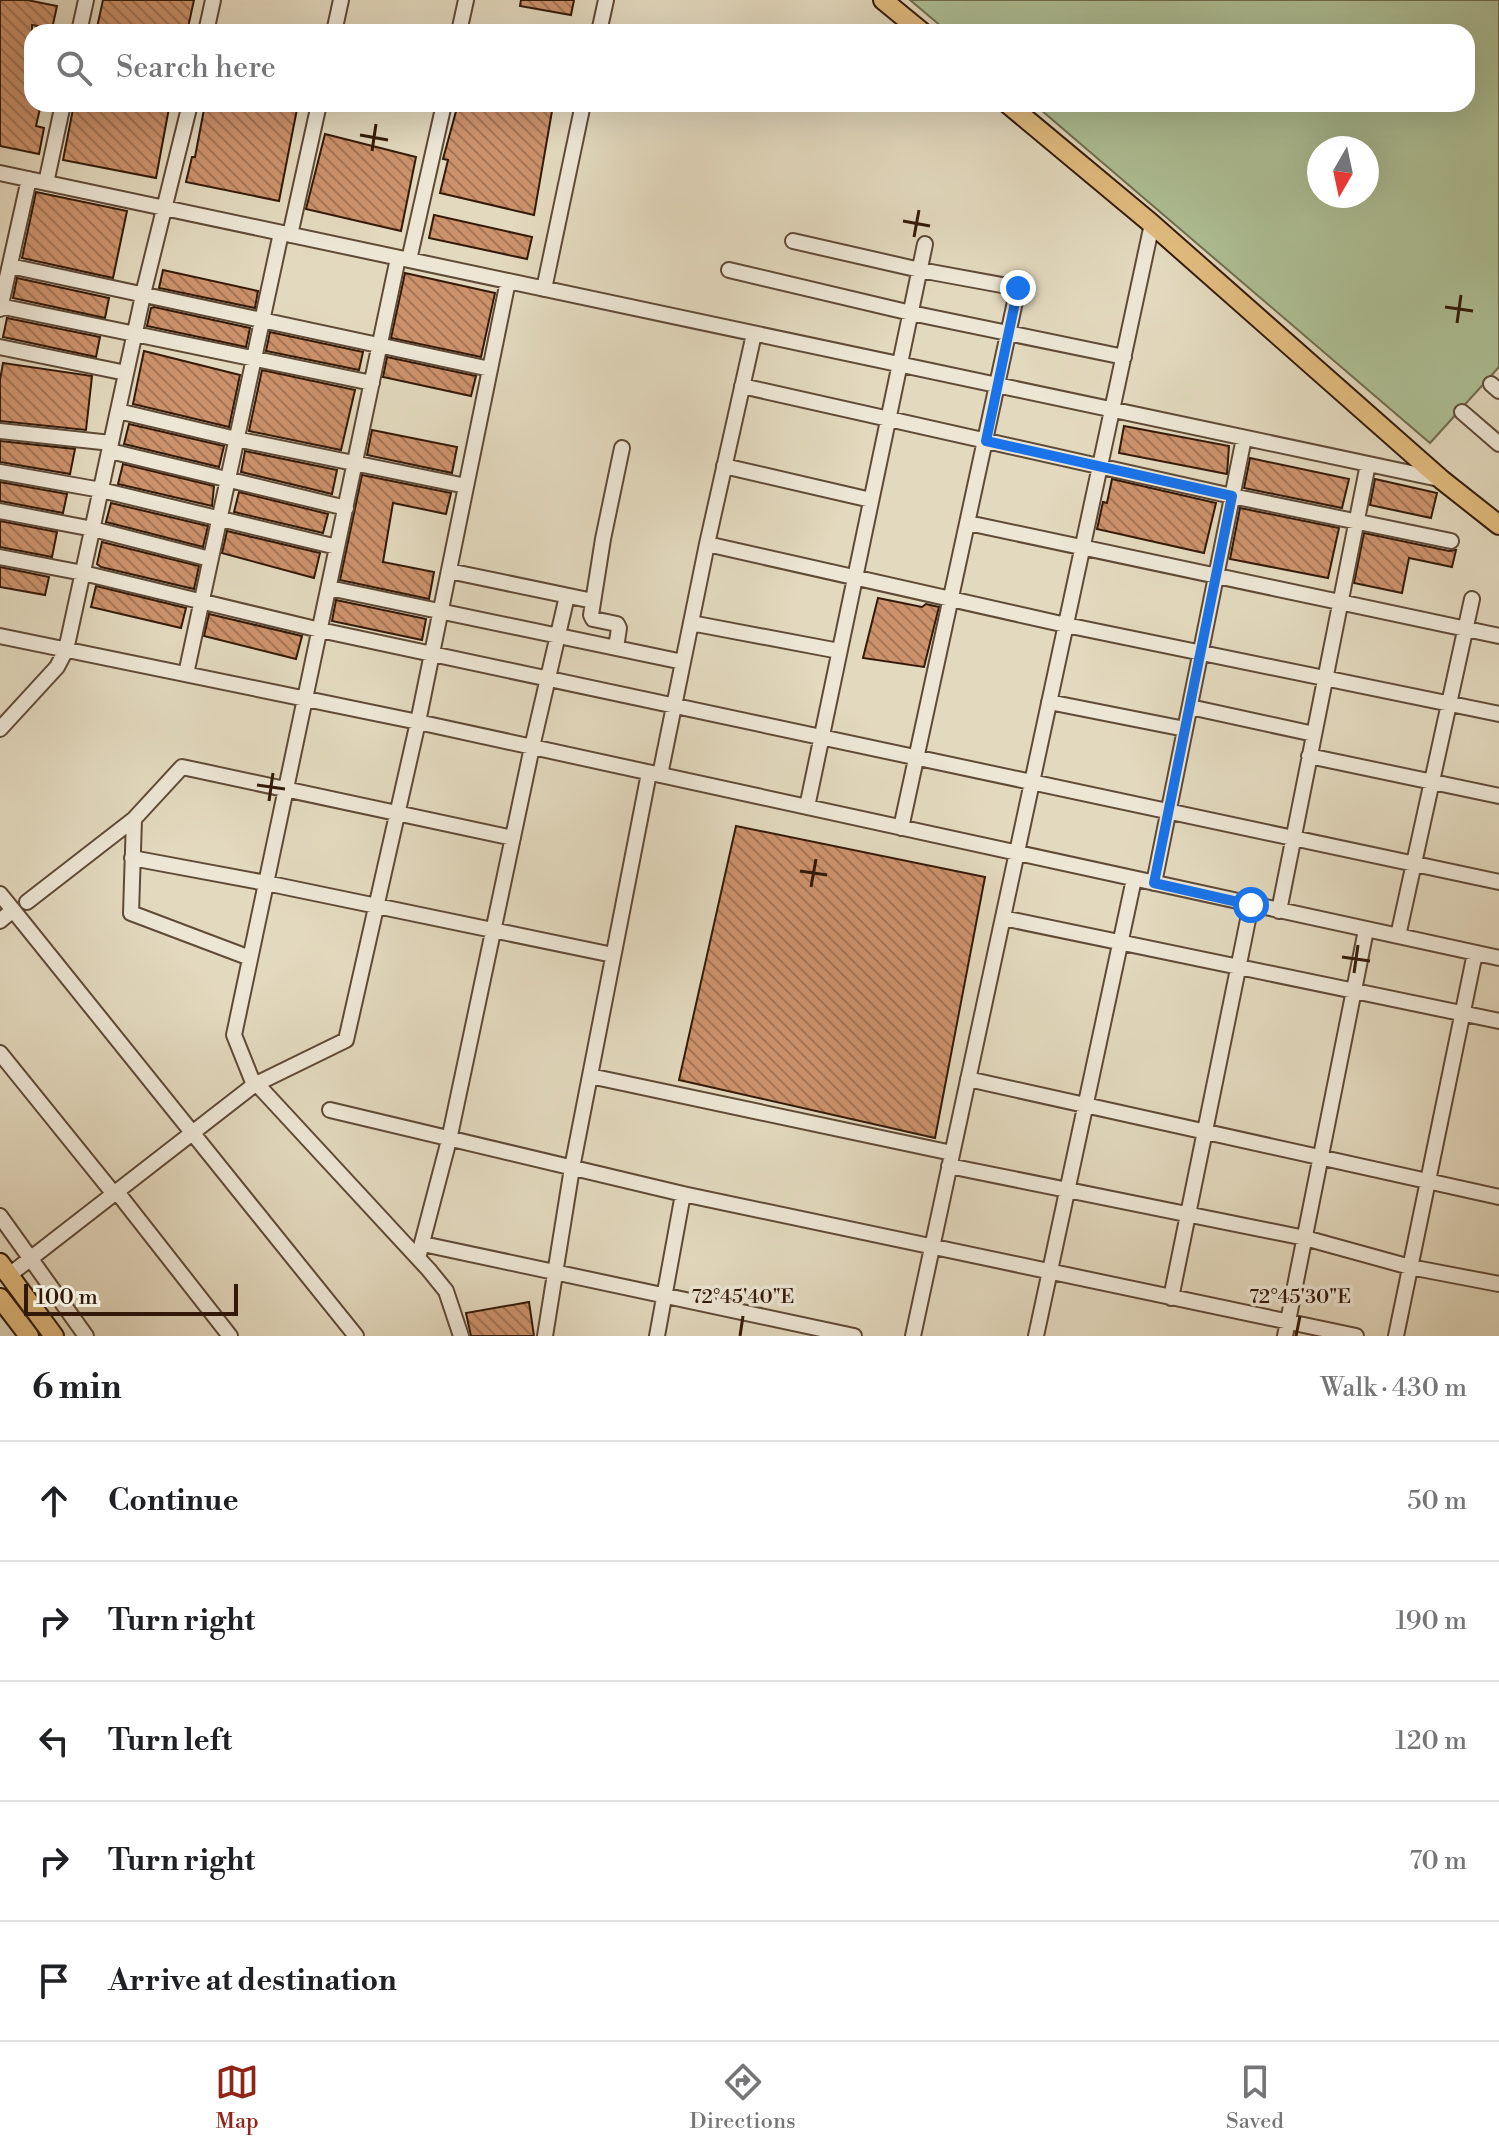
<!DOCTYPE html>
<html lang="en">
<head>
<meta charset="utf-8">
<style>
  :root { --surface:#fff; --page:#f6f6f6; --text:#202124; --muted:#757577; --line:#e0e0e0; --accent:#8f2418 }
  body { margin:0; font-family:"Libre Bodoni",serif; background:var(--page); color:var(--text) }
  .compass { position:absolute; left:1307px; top:136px; width:72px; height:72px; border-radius:50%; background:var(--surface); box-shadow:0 8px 32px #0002; rotate:189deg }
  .scale { position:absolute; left:24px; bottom:20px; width:214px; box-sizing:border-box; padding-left:8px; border:4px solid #331a08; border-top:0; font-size:22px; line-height:28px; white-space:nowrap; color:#331a08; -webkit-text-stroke:6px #ede6d5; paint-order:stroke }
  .stop { position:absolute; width:24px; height:24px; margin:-18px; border:6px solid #1a73e8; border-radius:50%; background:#fff }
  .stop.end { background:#1a73e8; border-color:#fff; box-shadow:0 2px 8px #0008 }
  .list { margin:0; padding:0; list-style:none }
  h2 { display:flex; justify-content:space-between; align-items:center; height:104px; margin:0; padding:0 32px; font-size:34px }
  h2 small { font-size:26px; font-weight:400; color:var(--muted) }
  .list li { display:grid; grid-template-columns:52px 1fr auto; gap:24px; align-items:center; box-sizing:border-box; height:120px; padding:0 32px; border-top:2px solid var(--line) }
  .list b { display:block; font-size:30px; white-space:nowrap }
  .list em { font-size:26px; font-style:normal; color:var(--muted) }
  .icon { flex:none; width:44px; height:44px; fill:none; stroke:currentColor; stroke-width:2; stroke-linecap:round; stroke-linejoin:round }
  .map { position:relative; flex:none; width:1499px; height:1336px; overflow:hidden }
  .search { position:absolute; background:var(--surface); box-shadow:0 8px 32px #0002; left:24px; right:24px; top:24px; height:88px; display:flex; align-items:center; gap:20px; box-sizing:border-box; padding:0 28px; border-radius:24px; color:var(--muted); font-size:30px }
  .sheet { height:704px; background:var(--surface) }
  nav { display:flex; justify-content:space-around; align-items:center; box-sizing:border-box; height:112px; border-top:2px solid var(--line); background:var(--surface); font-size:22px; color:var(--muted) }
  nav a { display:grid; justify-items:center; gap:4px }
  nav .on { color:var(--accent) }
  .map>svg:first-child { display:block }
  .green { fill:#aec096; stroke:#706d4f; stroke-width:2; fill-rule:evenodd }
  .building { fill:url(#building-back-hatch); stroke:#331a08; stroke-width:2 }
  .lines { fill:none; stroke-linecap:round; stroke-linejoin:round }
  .minor-casing { stroke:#5f4a36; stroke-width:18 }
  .major-casing { stroke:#331a08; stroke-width:22 }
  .minor { stroke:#ede6d5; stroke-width:14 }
  .major { stroke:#e2bc7f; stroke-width:18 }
  .route { stroke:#1a73e8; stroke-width:10 }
  .ticks { fill:none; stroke:#331a08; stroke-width:3 }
  .ticks-label { font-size:20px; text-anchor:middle; fill:#331a08; stroke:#ede6d5; stroke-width:7; stroke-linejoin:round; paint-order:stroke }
</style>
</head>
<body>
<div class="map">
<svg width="1499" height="1336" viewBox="0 0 1499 1336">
  <defs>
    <pattern id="building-back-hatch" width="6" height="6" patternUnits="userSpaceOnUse" patternTransform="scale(2)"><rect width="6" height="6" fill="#cc926c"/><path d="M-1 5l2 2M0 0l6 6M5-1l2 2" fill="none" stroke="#a67657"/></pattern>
  </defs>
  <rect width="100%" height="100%" fill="#e3d9be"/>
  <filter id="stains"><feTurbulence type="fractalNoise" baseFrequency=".0025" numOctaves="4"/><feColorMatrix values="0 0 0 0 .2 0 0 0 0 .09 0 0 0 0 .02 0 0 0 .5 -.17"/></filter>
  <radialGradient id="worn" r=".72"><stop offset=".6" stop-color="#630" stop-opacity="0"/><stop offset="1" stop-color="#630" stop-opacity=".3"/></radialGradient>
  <!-- green -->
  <path class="green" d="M910,0H1499V367L1430,443L1034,104H1467V32H948ZM1319,148H1367V196H1319Z"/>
  <!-- building -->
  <path class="building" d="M0,0H27L57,6L52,29L32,25V104H41L36,126L44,128L39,154L0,146Z
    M103,0H194L187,32H96Z
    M521,0H574L571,15L520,6Z
    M74,104H148L169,108L156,178L63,160Z
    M205,104H298L279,201L186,182L192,157H195Z
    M458,104H517L552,111L534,215L440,193L448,160L443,159Z
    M325,134L416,157L401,231L306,209Z
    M36,192L127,211L113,278L22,258Z
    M434,215L532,237L527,259L429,238Z
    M163,270L258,291L255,308L159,288Z
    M405,273L495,293L481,357L391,338Z
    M17,278L109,298L105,318L13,298Z
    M154,307L250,328L246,347L147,326L151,308Z
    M7,318L100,337L96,357L3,337Z
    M270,332L363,352L359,370L266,351Z
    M144,351L240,375L229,427L133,404Z
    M387,357L476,376L471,396L383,377Z
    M3,363L92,376L86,430L0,421V380Z
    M262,370L355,390L341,450L249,431Z
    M129,424L224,446L219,467L124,444Z
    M1124,426L1229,446L1227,474L1119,453Z
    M372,430L457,447L452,473L367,455Z
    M0,441L75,449L70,474L0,462Z
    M245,451L337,470L332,494L241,472Z
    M1250,458L1349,479L1342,508L1244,488Z
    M123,464L214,486L212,506L118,484Z
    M362,475L451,493L446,514L393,503L383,562L434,572L429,599L340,580Z
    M1112,479L1216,503L1204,553L1097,529L1103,502L1107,503Z
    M1375,479L1437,493L1431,518L1370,505Z
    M0,482L67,494L63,513L0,501Z
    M239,492L328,514L323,533L234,512Z
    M111,503L208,526L203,547L106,522Z
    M1240,508L1339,528L1328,578L1230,559Z
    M0,521L57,532L52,557L0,547Z
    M227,531L320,553L314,578L222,553Z
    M1364,533L1449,551L1456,550L1452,567L1409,558L1402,593L1354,583Z
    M102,542L199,566L194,589L101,567L97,564Z
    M0,567L49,577L45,595L0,587Z
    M96,586L186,608L181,628L91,607Z
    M878,598L922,607L926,604L939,607L924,667L863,658Z
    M336,600L426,619L422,640L332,621Z
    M209,614L302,636L296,659L204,636Z
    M736,826L985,877L935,1138L679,1080Z
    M529,1302L534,1336H471L466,1313Z"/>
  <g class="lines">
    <!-- minor casing -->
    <g class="minor-casing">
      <path id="minor" d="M79,32L86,0
        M206,32L213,0
        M334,32L341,0
        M459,32L466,0
        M599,32L606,0
        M0,173L1439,479
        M46,183L63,104
        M290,235L319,104
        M793,241L920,270L1018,288L901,828
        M409,260L444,104
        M10,266L490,369
        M729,270L911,313L1124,357
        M544,289L583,104
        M0,306L372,383
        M0,309L29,179
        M0,347L126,373
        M1491,384L1499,391
        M742,386L1232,496L1451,541
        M118,411L236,439L466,486
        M1462,412L1499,444
        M0,431L111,443
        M110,451L346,508
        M724,466L871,500
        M0,472L101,490L337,547
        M0,511L93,529L210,559
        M968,523L1499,636
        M707,544L1066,625L1499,714
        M0,557L83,573L320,630L1499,882
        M449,571L593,601
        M329,588L683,662
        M691,623L839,651
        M0,636L418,722L1499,958
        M616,648L619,628L617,624L593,619L591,615L603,539L622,448
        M186,674L281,233
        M1049,702L1185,729
        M1190,707L1314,734
        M0,729L57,667L66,650L145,286L190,104
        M1309,756L1499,796
        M660,775L707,544L754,334
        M807,807L925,244
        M134,819L131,913L250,958
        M132,858L266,883L613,955
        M1154,883L1244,438
        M0,894L13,910L0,921
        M27,902L134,819L182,767L513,838
        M13,910L356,1336
        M1279,911L1368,464
        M1003,918L1499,1021
        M1398,936L1472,599
        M0,1053L114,1194
        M590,1076L952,1153
        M968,1079L1499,1197
        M256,1083L429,1270L446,1291L461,1336
        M254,1085L234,1035L398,258
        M330,1110L683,1194L1356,1336
        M949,1166L1305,1238L1410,1267L1499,1284
        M117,1192L230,1336
        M0,1216L86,1336
        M423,1244L854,1336
        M418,1258L449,1140L532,747L567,596
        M8,1276L254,1085L346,1040L418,722L508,281
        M1171,1298L1251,905
        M545,1336L572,1168L649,773
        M657,1336L683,1194
        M913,1336L1152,224
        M1036,1336L1134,879
        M1285,1336L1366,930
        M1396,1336L1475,953"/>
    </g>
    <!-- major casing -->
    <g class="major-casing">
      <path id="major" d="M883,0L922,32
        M1008,104L1152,224L1442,480L1499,525
        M0,1263L54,1336
        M0,1298L29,1336"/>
    </g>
    <!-- minor -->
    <use href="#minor" class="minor"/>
    <!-- major -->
    <use href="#major" class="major"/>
  </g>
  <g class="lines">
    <!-- route -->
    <path class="route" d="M1018,288L986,441L1232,496L1154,883L1251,905"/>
  </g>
  <!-- ticks -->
  <path class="ticks" d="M360,135L388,140M372,151L376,124M903,221L930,226M914,237L919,210M1445,307L1473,311M1457,323L1461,295M257,785L285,789M269,801L273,773M800,871L827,875M811,887L816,859M1342,957L1370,961M1354,973L1358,945M740,1336L743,1316M1296,1336L1300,1316"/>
  <g class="ticks-label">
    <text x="743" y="1303">72°45'40"E</text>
    <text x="1300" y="1303">72°45'30"E</text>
  </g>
  <rect width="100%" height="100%" filter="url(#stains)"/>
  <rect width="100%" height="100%" fill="url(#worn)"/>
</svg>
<svg class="compass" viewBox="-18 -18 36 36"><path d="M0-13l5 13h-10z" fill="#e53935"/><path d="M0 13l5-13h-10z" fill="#757577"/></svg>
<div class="scale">100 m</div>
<div class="stop" style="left:1251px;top:905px"></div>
<div class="stop end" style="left:1018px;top:288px"></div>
<div class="search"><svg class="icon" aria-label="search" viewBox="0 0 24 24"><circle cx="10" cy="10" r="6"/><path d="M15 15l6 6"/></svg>Search here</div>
</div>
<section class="sheet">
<h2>6 min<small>Walk · 430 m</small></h2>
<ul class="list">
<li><svg class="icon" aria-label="ahead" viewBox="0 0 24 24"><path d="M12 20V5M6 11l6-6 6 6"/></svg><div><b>Continue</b></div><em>50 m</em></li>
<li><svg class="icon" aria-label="right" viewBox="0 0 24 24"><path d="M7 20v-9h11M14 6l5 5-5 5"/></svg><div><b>Turn right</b></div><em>190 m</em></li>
<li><svg class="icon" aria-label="left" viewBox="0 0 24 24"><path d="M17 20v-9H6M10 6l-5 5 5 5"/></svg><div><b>Turn left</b></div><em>120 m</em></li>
<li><svg class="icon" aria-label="right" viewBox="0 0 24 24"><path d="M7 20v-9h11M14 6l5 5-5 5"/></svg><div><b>Turn right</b></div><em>70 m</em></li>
<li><svg class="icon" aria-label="arrive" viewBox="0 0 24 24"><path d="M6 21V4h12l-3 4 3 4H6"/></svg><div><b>Arrive at destination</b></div></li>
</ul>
</section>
<nav>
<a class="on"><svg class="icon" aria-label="map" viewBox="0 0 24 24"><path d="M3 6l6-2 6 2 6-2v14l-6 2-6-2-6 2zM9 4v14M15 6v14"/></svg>Map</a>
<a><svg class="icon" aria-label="directions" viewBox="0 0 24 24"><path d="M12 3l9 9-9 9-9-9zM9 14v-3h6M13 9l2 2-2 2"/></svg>Directions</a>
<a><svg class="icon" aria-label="saved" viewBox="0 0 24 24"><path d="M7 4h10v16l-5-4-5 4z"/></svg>Saved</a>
</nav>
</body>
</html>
